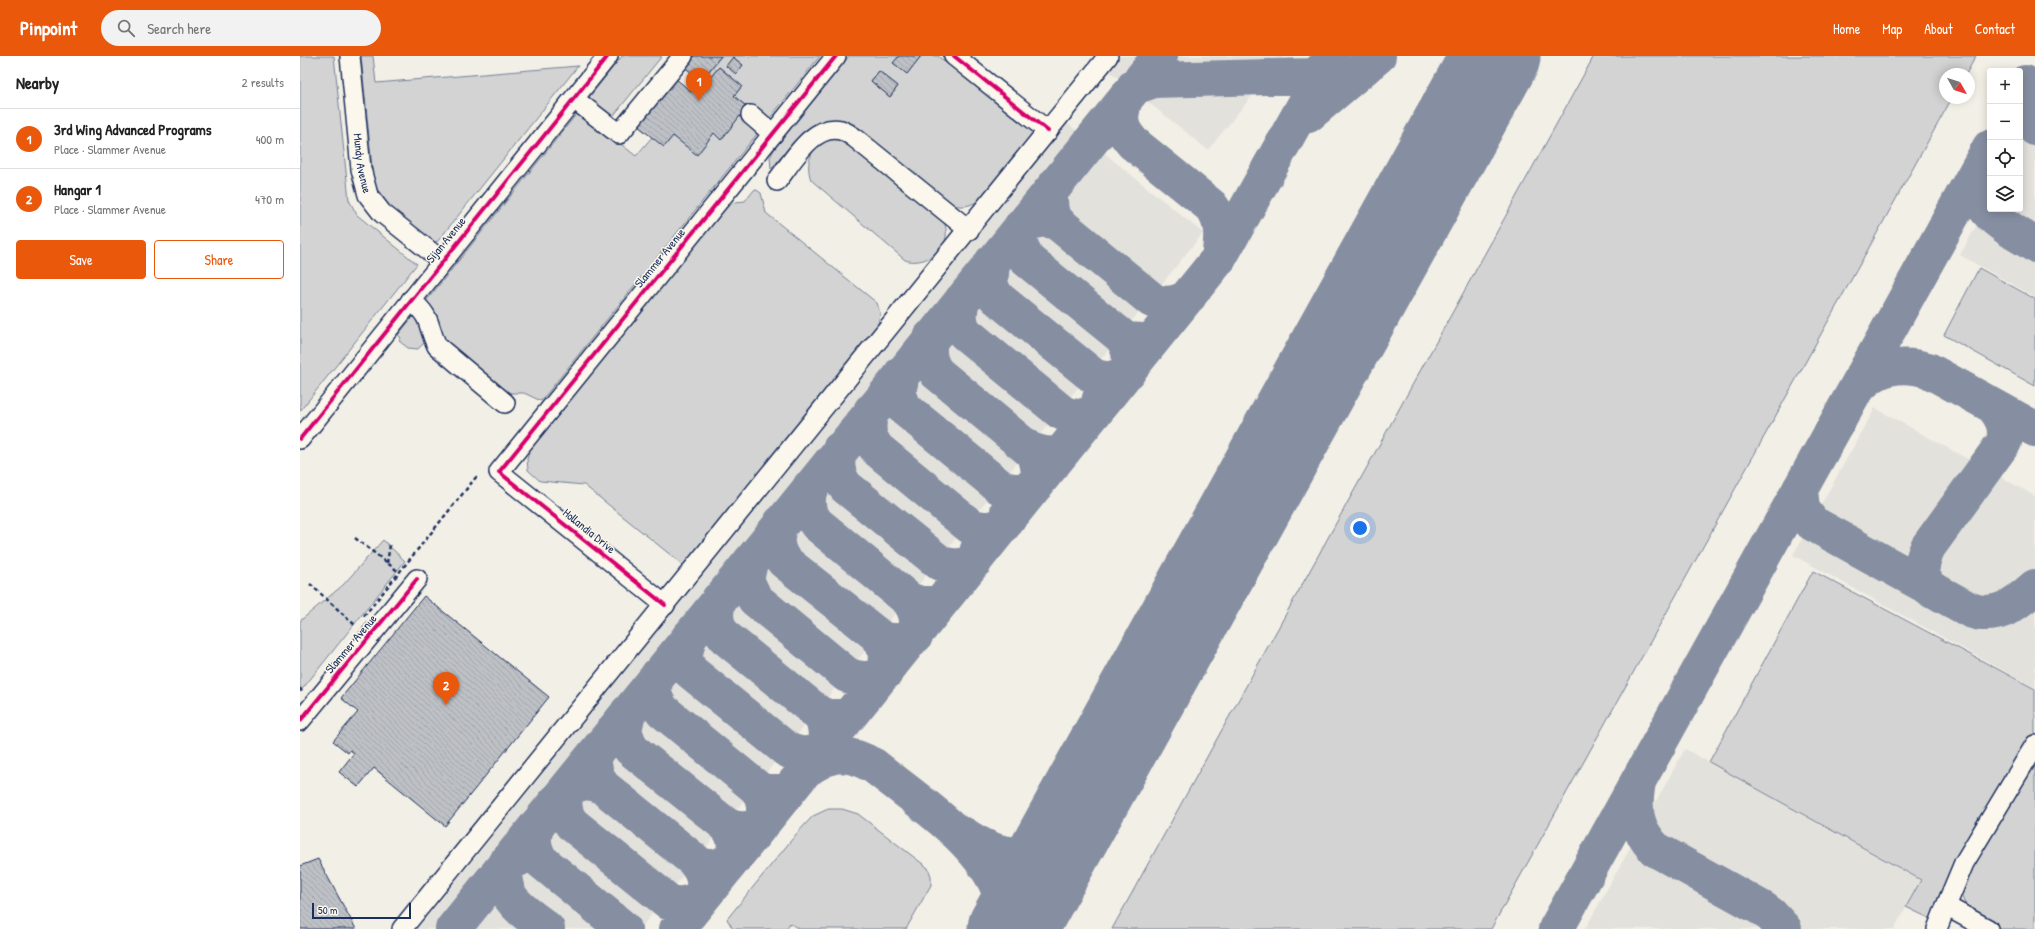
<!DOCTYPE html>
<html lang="en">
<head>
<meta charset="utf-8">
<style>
  :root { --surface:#fff; --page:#f2f2f2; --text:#222; --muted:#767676; --line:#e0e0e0; --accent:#ea580c }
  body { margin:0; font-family:"Patrick Hand",sans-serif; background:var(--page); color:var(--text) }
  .controls { position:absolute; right:12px; top:12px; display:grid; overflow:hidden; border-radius:4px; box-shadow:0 2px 10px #0003 }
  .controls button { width:36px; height:36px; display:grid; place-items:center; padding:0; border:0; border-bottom:1px solid var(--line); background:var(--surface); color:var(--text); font:20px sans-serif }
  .compass { position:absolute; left:1639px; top:12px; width:36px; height:36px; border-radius:50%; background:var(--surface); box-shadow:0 2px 10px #0003; rotate:129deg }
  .scale { position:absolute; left:12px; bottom:10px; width:99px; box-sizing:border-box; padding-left:4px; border:2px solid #1b2f5e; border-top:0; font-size:11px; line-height:14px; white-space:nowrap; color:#1b2f5e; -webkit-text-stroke:3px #fbf7ec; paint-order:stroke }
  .you { position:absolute; left:1060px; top:472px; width:14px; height:14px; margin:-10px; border:3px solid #fff; border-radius:50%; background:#1a73e8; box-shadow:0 0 0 6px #1a73e833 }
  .badge { display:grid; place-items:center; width:26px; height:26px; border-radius:50%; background:var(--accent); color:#fff; font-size:13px; font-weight:700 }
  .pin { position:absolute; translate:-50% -33px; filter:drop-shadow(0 1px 2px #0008) }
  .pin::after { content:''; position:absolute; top:21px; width:14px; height:12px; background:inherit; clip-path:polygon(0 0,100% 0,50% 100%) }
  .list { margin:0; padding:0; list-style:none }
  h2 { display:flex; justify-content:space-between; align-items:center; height:52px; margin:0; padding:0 16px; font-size:17px }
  h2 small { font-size:13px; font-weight:400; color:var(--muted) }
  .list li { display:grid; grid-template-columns:26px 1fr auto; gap:12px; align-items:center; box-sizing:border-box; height:60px; padding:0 16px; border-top:1px solid var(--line) }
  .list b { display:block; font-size:15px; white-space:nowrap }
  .list p { margin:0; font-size:13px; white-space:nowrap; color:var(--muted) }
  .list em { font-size:13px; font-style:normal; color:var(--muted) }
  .actions { display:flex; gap:8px; padding:12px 16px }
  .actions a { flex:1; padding:9px 0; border:1px solid var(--accent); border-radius:4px; text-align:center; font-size:14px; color:var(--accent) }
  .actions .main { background:var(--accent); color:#fff }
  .icon { flex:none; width:22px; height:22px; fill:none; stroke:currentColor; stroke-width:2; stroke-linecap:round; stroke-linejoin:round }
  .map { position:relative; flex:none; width:1735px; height:873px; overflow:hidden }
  header { display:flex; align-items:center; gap:24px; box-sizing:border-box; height:56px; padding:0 20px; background:var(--accent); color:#fff }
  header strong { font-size:19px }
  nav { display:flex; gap:22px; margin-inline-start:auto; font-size:14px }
  .search { width:280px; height:36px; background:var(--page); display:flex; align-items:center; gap:10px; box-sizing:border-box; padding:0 14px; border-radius:22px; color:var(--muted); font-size:15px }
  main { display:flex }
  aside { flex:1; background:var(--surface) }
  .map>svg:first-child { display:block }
  .built { fill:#e2e1dc }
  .grass { fill:#d2d3d2; stroke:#768198; fill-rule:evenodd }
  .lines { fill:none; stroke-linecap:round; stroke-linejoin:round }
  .taxiway { stroke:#868fa2; stroke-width:36 }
  .runway { stroke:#868fa2; stroke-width:89 }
  .building { fill:url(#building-back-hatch); stroke:#1b2f5e }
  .minor-casing { stroke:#1b2f5e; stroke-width:22 }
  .path { stroke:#1b2f5e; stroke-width:2.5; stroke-dasharray:4 3; stroke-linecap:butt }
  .minor { stroke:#fbf7ec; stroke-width:19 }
  .cycleway-casing { stroke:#fbf7ec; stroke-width:6 }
  .cycleway { stroke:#d6006c; stroke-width:4 }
  .labels { text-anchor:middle; stroke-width:3; stroke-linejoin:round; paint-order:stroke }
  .street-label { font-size:12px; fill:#1b2f5e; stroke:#fbf7ec }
</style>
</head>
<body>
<header>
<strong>Pinpoint</strong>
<div class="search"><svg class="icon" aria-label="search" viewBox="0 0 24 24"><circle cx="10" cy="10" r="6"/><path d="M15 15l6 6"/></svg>Search here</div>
<nav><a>Home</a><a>Map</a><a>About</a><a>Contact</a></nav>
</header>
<main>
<aside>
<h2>Nearby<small>2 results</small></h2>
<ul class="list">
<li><span class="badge">1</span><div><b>3rd Wing Advanced Programs</b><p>Place · Slammer Avenue</p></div><em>400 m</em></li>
<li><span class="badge">2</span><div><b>Hangar 1</b><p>Place · Slammer Avenue</p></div><em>470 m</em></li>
</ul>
<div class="actions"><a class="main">Save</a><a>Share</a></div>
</aside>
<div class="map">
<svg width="1735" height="873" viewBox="0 0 1735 873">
  <defs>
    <pattern id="building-back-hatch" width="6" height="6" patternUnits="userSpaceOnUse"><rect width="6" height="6" fill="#bdc0c4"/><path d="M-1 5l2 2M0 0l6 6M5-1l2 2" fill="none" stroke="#a2a5ab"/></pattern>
  </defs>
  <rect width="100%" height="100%" fill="#f2efe6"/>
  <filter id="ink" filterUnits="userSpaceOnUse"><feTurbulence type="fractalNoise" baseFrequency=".025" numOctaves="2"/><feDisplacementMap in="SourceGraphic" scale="8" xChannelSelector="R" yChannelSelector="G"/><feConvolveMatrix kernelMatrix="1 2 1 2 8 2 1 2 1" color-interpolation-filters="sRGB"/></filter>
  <g filter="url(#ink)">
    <!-- built -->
    <path class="built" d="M820,0H984L908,94L808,14Z
      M1735,63V241L1660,199L1690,145V153H1720V90Z
      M766,66L903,177L340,873H117Z
      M1575,352L1735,440V632L1493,499Z
      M1385,693L1621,825L1594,873H1285Z"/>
    <!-- grass -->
    <path class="grass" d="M0,0H34L49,144L57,159L117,208L0,355Z
      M61,0H73L76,27L278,10L137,186L131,185L88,150L79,139L73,121Z
      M322,0H362L310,64L287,44Z
      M421,0H520L241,345L224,337H203L141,286L123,249L279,55L336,100L352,81L414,77L421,83L447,51L434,40L442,30L419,11L409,23L405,20Z
      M549,0H599L594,7L607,17L621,0H638L733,76L680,144C668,151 661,152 647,147L555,72C550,69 543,65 538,64C507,61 489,93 471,113L470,101L475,92ZM579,15L598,30L590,41L571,25Z
      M1294,0H1676L1666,18H1645V42H1652L1191,873H812Z
      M532,82H542L642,160C645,167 648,176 645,185C640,200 620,209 605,204L511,124C504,104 513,89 532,82Z
      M455,133L461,137L466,157L577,247L580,257L578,269L383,509L284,429L240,425L228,414L227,403L231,391L425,152L435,146L445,145Z
      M1679,212L1735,243V330L1644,279Z
      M115,258L126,285L118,293L108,292L99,285L101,282L98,279Z
      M83,484L105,505L0,636V565L43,529Z
      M1513,515L1735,633V680L1633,864L1606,851L1621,824L1409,706Z
      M1735,701V873H1702L1677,859L1664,846L1660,836L1663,823Z
      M528,753H542L558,758L628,812L631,820V829L606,873H500L490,867L486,873H433L427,863L498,776L513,760Z"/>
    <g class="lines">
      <!-- taxiway -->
      <path class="taxiway" d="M1725,27C1722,44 1722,60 1735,72
        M834,31L854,24L1009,20L1016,19L1027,9
        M825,43C819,62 819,72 833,87L911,150C924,166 922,183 919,202
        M1008,59L1078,0
        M1155,74C1164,51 1177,26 1172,0
        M1678,113C1667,153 1707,171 1735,189
        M750,145L751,157L758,167L852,244C865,251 878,248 889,240
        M758,167C745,161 733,163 721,171L720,188L726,203L821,280L827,284L843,285
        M692,206L690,228L696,241L792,319C805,326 815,323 828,316C831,301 830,292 821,280
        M662,244C659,257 658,266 665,277L761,356C774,363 785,362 797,354L800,342
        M631,281C627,294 628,306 637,317L730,394L748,399L754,398
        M602,317L598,338L605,353L700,431C713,437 723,436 736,429C741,416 739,404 730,394
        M1557,333C1575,311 1601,306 1628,314L1735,373
        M571,355C567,371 567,381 578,394L670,470C685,475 694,474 707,465L708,455
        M540,393C535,408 537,419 546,431L640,507C653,512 662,511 675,505L678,493
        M510,431C506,447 507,455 517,468L609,544L620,548H632
        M1500,433L1502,453L1512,467L1670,554C1697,564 1716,548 1735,531
        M481,467C475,481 475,492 484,505L582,583C595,587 603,585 615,580C619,565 617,556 609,544
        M450,506L446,524L455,543L547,619C561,625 571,624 585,617L586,596L578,581
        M1633,535C1618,520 1620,509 1628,491L1704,386C1707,372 1703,362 1694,351
        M419,543C414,558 415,570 426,582L517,656L527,661H540
        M389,581L384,601L390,615L486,693C500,701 510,699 524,692C527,678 527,667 517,656
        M358,619C351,632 354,644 363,655L457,732L465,736H480
        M328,656L324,675L331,693L426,769C440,776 449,774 463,767C465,753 465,744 457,732
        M294,709L296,718L302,730L400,809L413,812L431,805C437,792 436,780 426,769
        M506,714C531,696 546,694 574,710C615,743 685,788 701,840C704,850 703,862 703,873
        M1338,726C1333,754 1335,772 1355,793L1463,853L1471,859L1484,873
        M302,730C288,724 280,726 267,733C263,746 263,757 272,768L370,847L383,849L402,842C406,828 405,817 395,806
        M237,769C232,782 233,791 240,804L324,873
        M664,779C717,814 742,799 778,753
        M218,803L205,808C200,845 222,853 247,873
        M153,873L860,0
        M377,873L919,202L1032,0
        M1256,873L1690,91"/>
      <!-- runway -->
      <path class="runway" d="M712,873L1196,0"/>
    </g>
    <!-- building -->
    <path class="building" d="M391,0H421L405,20L409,23L419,11L442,30L434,40L447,51L421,84L414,77L397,99L373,80L364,91L338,70L376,23L392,36L401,24L383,10Z
      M599,0H621L607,18L593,7Z
      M433,1L443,9L436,18L426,10Z
      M579,15L598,30L590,41L571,25Z
      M124,540L249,641L145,770L74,712L58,731L39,716L54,697L50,694L48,697L33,685L58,656L41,642Z
      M18,803L56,873H0V810Z"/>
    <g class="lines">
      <!-- minor casing -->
      <g class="minor-casing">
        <g id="minor">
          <path id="s1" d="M50,0L61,113L68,139L82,157L142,205"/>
          <path d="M654,0L748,75"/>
          <path d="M274,43L319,78L383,0"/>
          <path d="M451,59L473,78"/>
          <path d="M477,125C492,106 513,67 541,74C546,76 551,79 555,82L669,174"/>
          <path d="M111,244C133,263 126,267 137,290L205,347"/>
          <path d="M0,383L308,0"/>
          <path d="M365,549L199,416L536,0"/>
          <path d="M0,665L117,523"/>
          <path d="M1646,850L1664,807L1735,689"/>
          <path d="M102,873L808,0"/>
          <path d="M1637,873L1646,850L1688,873"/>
        </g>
      </g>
      <!-- path -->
      <path class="path" d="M55,482L99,516
        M87,507L90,489
        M10,528L56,570
        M64,560L177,420
        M0,632L2,636"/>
      <!-- minor -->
      <use href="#minor" class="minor"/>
      <!-- cycleway casing -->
      <g class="cycleway-casing">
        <path id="cycleway" d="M654,0L748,75
          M0,383L308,0
          M365,549L199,416L536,0
          M0,665L117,523"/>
      </g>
      <!-- cycleway -->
      <use href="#cycleway" class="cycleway"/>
    </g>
  </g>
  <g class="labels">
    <!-- street labels -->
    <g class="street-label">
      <text dy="4" stroke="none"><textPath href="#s1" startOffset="108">Mundy Avenue</textPath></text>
      <text transform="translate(146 184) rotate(-51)" y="4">Sijan Avenue</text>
      <text transform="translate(360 202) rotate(-51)" y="4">Slammer Avenue</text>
      <text transform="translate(289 475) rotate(39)" y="4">Hollandia Drive</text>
      <text transform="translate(51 588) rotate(-50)" y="4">Slammer Avenue</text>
    </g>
  </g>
</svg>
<div class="controls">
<button>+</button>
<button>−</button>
<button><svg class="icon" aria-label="locate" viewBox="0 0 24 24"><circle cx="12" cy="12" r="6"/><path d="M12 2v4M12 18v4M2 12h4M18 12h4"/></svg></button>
<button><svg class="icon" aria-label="layers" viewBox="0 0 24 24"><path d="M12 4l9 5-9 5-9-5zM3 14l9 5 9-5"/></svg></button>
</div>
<svg class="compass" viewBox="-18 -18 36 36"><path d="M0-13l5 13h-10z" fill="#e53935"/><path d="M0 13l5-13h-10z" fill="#767676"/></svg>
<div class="scale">50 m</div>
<div class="you"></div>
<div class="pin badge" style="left:399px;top:45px">1</div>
<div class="pin badge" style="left:146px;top:649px">2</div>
</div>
</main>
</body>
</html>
